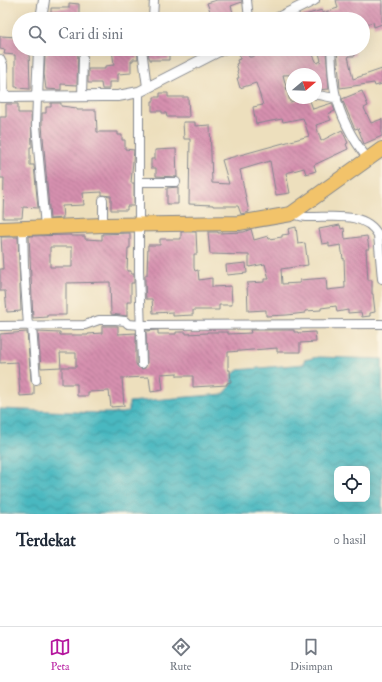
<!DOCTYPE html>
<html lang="id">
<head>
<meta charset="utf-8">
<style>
  :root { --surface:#fff; --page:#f6f6f7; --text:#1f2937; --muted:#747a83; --line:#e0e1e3; --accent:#b5179e }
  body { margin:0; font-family:"IM FELL Double Pica",serif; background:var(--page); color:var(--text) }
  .controls { position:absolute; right:12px; bottom:12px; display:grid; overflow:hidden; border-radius:8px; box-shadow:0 4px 16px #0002 }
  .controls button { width:36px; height:36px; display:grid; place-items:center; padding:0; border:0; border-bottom:1px solid var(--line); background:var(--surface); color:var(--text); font:20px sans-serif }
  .compass { position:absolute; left:286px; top:68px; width:36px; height:36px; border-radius:50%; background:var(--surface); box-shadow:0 4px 16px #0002; rotate:71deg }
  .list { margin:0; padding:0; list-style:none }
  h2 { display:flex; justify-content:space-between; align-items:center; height:52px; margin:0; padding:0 16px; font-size:17px }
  h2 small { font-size:13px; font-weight:400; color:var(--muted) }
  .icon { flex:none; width:22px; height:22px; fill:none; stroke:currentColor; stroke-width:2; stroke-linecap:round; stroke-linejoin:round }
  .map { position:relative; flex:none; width:382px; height:514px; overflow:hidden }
  .search { position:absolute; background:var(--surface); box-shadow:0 4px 16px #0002; left:12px; right:12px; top:12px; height:44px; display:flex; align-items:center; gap:10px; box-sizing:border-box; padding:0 14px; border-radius:22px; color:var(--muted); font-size:15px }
  .sheet { height:112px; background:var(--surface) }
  nav { display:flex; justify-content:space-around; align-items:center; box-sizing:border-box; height:56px; border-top:1px solid var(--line); background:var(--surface); font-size:11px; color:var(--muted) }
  nav a { display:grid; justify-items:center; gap:2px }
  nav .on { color:var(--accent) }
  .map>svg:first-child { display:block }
  .water { fill:url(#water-waves); stroke:#32748f; fill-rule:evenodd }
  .building { fill:url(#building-back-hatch); fill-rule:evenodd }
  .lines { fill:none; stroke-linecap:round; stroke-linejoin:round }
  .minor-casing { stroke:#84878e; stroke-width:10 }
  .tertiary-casing { stroke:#84878e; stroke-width:12 }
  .trunk-casing { stroke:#84878e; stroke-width:16 }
  .minor { stroke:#fff; stroke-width:8 }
  .tertiary { stroke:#fff; stroke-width:10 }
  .trunk { stroke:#f2c36a; stroke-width:14 }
</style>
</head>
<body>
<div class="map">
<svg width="382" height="514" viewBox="0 0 382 514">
  <defs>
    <pattern id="water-waves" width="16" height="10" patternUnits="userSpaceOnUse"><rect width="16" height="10" fill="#49b8c0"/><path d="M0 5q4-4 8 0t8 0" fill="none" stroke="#3c969f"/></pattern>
    <pattern id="building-back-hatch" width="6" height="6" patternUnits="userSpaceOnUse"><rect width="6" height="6" fill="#d690af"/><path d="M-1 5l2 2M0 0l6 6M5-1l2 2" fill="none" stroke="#ad7692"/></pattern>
  </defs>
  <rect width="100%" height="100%" fill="#fcf5e5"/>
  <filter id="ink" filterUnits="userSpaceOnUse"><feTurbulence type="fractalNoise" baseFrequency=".025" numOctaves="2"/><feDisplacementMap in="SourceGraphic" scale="8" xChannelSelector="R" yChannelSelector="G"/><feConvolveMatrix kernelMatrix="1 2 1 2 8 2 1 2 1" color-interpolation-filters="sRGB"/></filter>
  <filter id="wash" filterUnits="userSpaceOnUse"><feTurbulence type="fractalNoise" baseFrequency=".012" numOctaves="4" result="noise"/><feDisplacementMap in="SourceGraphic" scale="16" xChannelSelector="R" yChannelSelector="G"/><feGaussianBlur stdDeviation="0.9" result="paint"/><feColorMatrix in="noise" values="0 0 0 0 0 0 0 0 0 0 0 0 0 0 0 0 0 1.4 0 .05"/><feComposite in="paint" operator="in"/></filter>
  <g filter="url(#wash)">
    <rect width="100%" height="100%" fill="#eddfbd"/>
    <!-- water -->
    <path class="water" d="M318,357L382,359V514H0V409L98,413H124L129,411V402L223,394C231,388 232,384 232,375L238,370L304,364V360ZM337,469H367V499H337Z"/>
    <g id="blocks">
      <!-- building -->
      <path class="building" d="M217,0H242V2L231,6L235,19H213L207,3Z
        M336,0H382V24L374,27L373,22L363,25V19H298V17L322,10V13L338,8Z
        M69,3L79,4V19H51V8H69Z
        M0,36L19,37V49H29L30,89L17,88L18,87H15V55L4,54L5,50L0,49Z
        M47,49H78L77,85L61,84V90L46,89L44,74L45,55H47Z
        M112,49H137L138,59H133V61H131V73L118,74V82H109V89H102L101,83H88V69H105V66L114,65Z
        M148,49H169V60H150V58H149Z
        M268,49H310L317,63L321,61L318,49H326L329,89L316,90V74L283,75L290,102L303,98H309L313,109L332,103L335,111L328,114L331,120L316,125L321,141L342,130L348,143L346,144L348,149L314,165L316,171L306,174L304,168L286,173L290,193L276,195L270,161L240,170L249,212L241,214L238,206H213V205L189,204L190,139H184L183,122H195V126L210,125L212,183L229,184L222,160L309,136L303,118L283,122L282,119L256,124L253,107L263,105L256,83L240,88L237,78H239L237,71L238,70L236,64L238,63L237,60L240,59L239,55L247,52L249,57H251L269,51Z
        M337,49H354L355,56H348L353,79L382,69V84L375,86L374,83L340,88Z
        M362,91L368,106L364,108L371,123L382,119V136L364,144L358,128L355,129L353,125L342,99Z
        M160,93H168V97H188L189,117H167L166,113H162V111H152V101H154V97H160Z
        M51,103H61V106L77,108V110H96L97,132H118V135H122V140H125V149L134,150L131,183H134V206H127V210H111V196L102,195V192L83,193L84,205L62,206L63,218L50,219L42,125V113H46V107H51Z
        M6,104H18V113H31L32,147H30V165H34L38,208L23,207L22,218H3L4,178H0V117H6Z
        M176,149L177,177L156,176V168H151V159H155V150Z
        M178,187V204H167V188Z
        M340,225L341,229L344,228L345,239L367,236L369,249H366L368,280H372V294H373L375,312L370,313V316L362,317L361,312L348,313V310L337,312L336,306L321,308V310L305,311V313L287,315L266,316V310L248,311L247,283L264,282V279H269L265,264L249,267V255L210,254L208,232H218V233L244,232L251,229L254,240L268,236L269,239L282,237V235L289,234L288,229L296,227L298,244L305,243L308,265L281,269L282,284L300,283V280L326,278L327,290L345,288L344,258L343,259L341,245L329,247V243L322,244L319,229Z
        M181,232H196L197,254H194V268L195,271L198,270L199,280L212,278V287L231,286L232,305H219V310H193V315L173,316V312L153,313L152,299H146L145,283V275H147L148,245H160V239H181Z
        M130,233V248H128L127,271H131V274H134V283H131V302H127V316L111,314L110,282L66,283V315H47V317L33,318L29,236L71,235V236H85V239L102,240V234ZM50,247H72V267H50Z
        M1,237H18L21,311L7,312L5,291H0V269H3Z
        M246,263L247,273L227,275L226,265Z
        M102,326H118V334L136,333V364L138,367L142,369L145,368L147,364L146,331L158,330V334H176V332H186V334L207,333V332H228V334L251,333L250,330H294V332H298V333L315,332L316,342L300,343V352H277V348L228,352V370H230L231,382L227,383V385L193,387V376H177V373L161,374L163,390L151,392L149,377L122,378L124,406L111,407L109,391L88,392V396H77V384H62V367H76V353H60L61,367L41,368L38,332L60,333V335H88V334L102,333Z
        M27,332L31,380L34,385V395L20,396L18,362L0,363V334Z"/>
    </g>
  </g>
  <g filter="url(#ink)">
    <use href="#blocks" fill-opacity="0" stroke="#84878e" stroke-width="1"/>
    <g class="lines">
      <!-- minor casing -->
      <g class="minor-casing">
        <path id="minor" d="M247,0L249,19
          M153,19L154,0
          M142,49L147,87
          M331,49C332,63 332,78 335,92C340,116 353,140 368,159
          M0,59L3,65L4,98
          M139,92V270L142,364
          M316,95C324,95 329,98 337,98
          M82,97L83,58
          M37,98L36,125L45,227
          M139,182H176
          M103,200V225
          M291,214C296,215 301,217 306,217C329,218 365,210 378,235L382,279
          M23,228L24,267L28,326
          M0,326L85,325L99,320H116L125,321L128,324L141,325L382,324
          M32,327L36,380"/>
      </g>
      <!-- tertiary casing -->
      <g class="tertiary-casing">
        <path id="tertiary" d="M41,19L44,0
          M276,19L314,0
          M0,97L105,96H118L139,92L223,49
          M37,98L39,49"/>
      </g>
      <!-- trunk casing -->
      <g class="trunk-casing">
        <path id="trunk" d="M0,229L103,225L239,223L291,214L382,149"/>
      </g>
      <!-- minor -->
      <use href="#minor" class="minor"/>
      <!-- tertiary -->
      <use href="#tertiary" class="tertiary"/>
      <!-- trunk -->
      <use href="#trunk" class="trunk"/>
    </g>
  </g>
</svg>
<div class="controls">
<button><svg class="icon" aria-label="locate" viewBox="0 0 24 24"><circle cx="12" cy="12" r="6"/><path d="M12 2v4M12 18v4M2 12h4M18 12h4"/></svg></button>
</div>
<svg class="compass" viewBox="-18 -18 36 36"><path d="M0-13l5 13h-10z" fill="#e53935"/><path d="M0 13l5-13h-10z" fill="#747a83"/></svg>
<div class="search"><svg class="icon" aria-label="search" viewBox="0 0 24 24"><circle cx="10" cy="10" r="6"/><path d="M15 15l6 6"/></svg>Cari di sini</div>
</div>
<section class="sheet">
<h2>Terdekat<small>0 hasil</small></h2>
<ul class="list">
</ul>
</section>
<nav>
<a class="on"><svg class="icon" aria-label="map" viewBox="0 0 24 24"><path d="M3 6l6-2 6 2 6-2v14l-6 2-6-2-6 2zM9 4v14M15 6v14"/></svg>Peta</a>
<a><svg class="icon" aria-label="directions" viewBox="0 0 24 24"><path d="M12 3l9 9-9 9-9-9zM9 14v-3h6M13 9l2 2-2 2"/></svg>Rute</a>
<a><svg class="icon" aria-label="saved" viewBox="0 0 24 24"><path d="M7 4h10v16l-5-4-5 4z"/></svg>Disimpan</a>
</nav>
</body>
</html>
